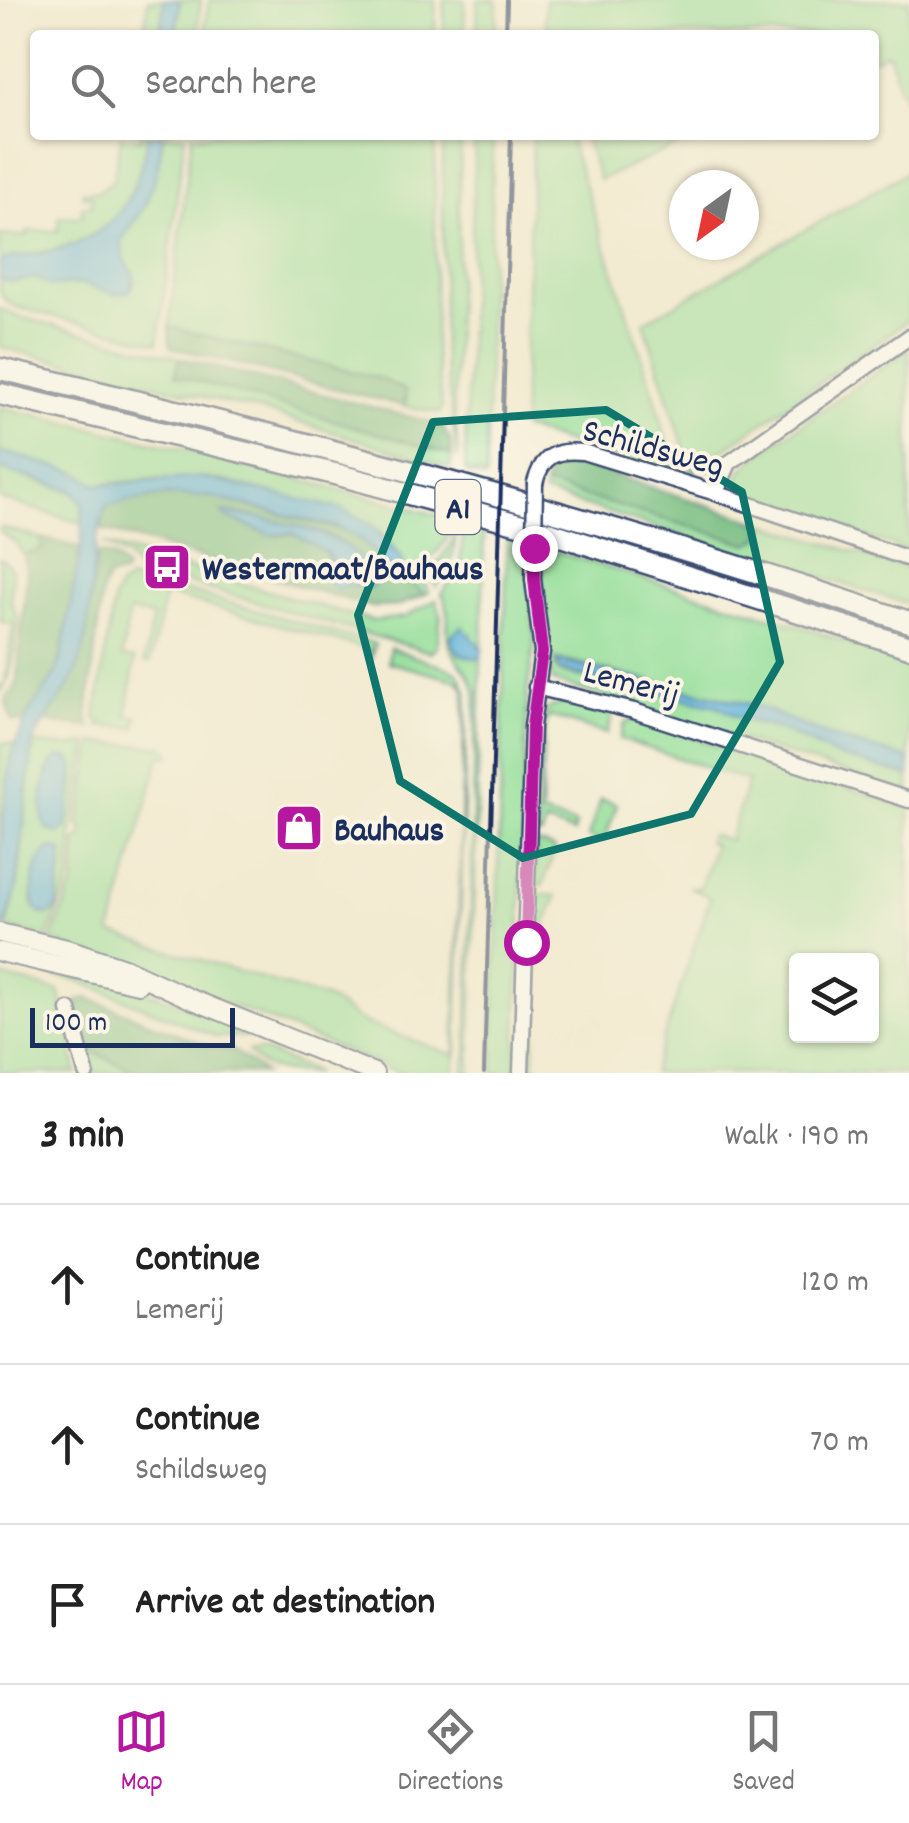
<!DOCTYPE html>
<html lang="en">
<head>
<meta charset="utf-8">
<style>
  :root { --surface:#fff; --page:#f2f2f2; --text:#222; --muted:#767676; --line:#e0e0e0; --accent:#b5179e }
  body { margin:0; font-family:Dekko,sans-serif; background:var(--page); color:var(--text) }
  .controls { position:absolute; right:30px; bottom:30px; display:grid; overflow:hidden; border-radius:10px; box-shadow:0 2px 8px #0004 }
  .controls button { width:90px; height:90px; display:grid; place-items:center; padding:0; border:0; border-bottom:2px solid var(--line); background:var(--surface); color:var(--text); font:50px sans-serif }
  .compass { position:absolute; left:669px; top:170px; width:90px; height:90px; border-radius:50%; background:var(--surface); box-shadow:0 2px 8px #0004; rotate:213deg }
  .scale { position:absolute; left:30px; bottom:25px; width:205px; box-sizing:border-box; padding-left:10px; border:5px solid #1b2f5e; border-top:0; font-size:28px; line-height:35px; white-space:nowrap; color:#1b2f5e; -webkit-text-stroke:8px #fcf5e5; paint-order:stroke }
  .stop { position:absolute; width:30px; height:30px; margin:-22px; border:8px solid #b5179e; border-radius:50%; background:#fff }
  .stop.end { background:#b5179e; border-color:#fff; box-shadow:0 2px 10px #0008 }
  .list { margin:0; padding:0; list-style:none }
  h2 { display:flex; justify-content:space-between; align-items:center; height:130px; margin:0; padding:0 40px; font-size:42px }
  h2 small { font-size:32px; font-weight:400; color:var(--muted) }
  .list li { display:grid; grid-template-columns:65px 1fr auto; gap:30px; align-items:center; box-sizing:border-box; height:160px; padding:0 40px; border-top:2px solid var(--line) }
  .list b { display:block; font-size:38px; white-space:nowrap }
  .list p { margin:0; font-size:32px; white-space:nowrap; color:var(--muted) }
  .list em { font-size:32px; font-style:normal; color:var(--muted) }
  .icon { flex:none; width:55px; height:55px; fill:none; stroke:currentColor; stroke-width:2; stroke-linecap:round; stroke-linejoin:round }
  .map { position:relative; flex:none; width:909px; height:1073px; overflow:hidden }
  .search { position:absolute; background:var(--surface); box-shadow:0 2px 8px #0004; left:30px; right:30px; top:30px; height:110px; display:flex; align-items:center; gap:25px; box-sizing:border-box; padding:0 35px; border-radius:10px; color:var(--muted); font-size:38px }
  .sheet { height:610px; background:var(--surface) }
  nav { display:flex; justify-content:space-around; align-items:center; box-sizing:border-box; height:140px; border-top:2px solid var(--line); background:var(--surface); font-size:28px; color:var(--muted) }
  nav a { display:grid; justify-items:center; gap:5px }
  nav .on { color:var(--accent) }
  .map>svg:first-child { display:block }
  .green { fill:#95df9b; stroke:#58877c; stroke-width:2.5; fill-rule:evenodd }
  .forest { fill:#78be83; stroke:#4a7670; stroke-width:2.5; fill-rule:evenodd }
  .water { fill:#5fb2db; stroke:#3d709c; stroke-width:2.5 }
  .lines { fill:none; stroke-linecap:round; stroke-linejoin:round }
  .minor-casing { stroke:#3b4b6f; stroke-width:19 }
  .major-casing { stroke:#3b4b6f; stroke-width:22 }
  .highway-casing { stroke:#3b4b6f; stroke-width:25 }
  .minor { stroke:#fff; stroke-width:14 }
  .major { stroke:#fff; stroke-width:18 }
  .highway { stroke:#fff; stroke-width:20 }
  .rail { stroke:#1b2f5e; stroke-width:4 }
  .minor-bridge-casing { stroke:#3b4b6f; stroke-width:19; stroke-linecap:butt }
  .minor-bridge { stroke:#fff; stroke-width:14 }
  .route { stroke:#b5179e; stroke-width:12 }
  .marked { fill:none; stroke:#0f766e; stroke-width:8; stroke-linejoin:round }
  .labels { text-anchor:middle; stroke-width:8; stroke-linejoin:round; paint-order:stroke }
  .shield { fill:#fcf5e5; stroke:#5e6a86; stroke-width:2.5 }
  .shield-label { font-size:32px; font-weight:bold; fill:#1b2f5e }
  .street-label { font-size:35px; fill:#1b2f5e; stroke:#fcf5e5 }
  .poi-label { font-size:35px; font-weight:bold; fill:#1b2f5e; stroke:#fcf5e5; text-anchor:start }
</style>
</head>
<body>
<div class="map">
<svg width="909" height="1073" viewBox="0 0 909 1073">
  <rect width="100%" height="100%" fill="#fcf5e5"/>
  <filter id="ink" filterUnits="userSpaceOnUse"><feTurbulence type="fractalNoise" baseFrequency=".01" numOctaves="2"/><feDisplacementMap in="SourceGraphic" scale="20" xChannelSelector="R" yChannelSelector="G"/><feConvolveMatrix kernelMatrix="1 2 1 2 8 2 1 2 1" color-interpolation-filters="sRGB"/></filter>
  <filter id="wash" filterUnits="userSpaceOnUse"><feTurbulence type="fractalNoise" baseFrequency=".0048" numOctaves="4" result="noise"/><feDisplacementMap in="SourceGraphic" scale="40" xChannelSelector="R" yChannelSelector="G"/><feGaussianBlur stdDeviation="2.25" result="paint"/><feColorMatrix in="noise" values="0 0 0 0 0 0 0 0 0 0 0 0 0 0 0 0 0 1.4 0 .05"/><feComposite in="paint" operator="in"/></filter>
  <g filter="url(#wash)">
    <rect width="100%" height="100%" fill="#f2ebd1"/>
    <!-- green -->
    <path class="green" d="M148,0H164L160,35H144Z
      M180,0H201L197,35H176Z
      M209,0H435V35H204Z
      M444,0H465L464,35H444Z
      M478,0H497L496,35H477Z
      M545,0H909V115L888,53L874,59V35H550L545,21Z
      M141,135H148C132,226 96,246 8,258L0,263V235L27,236L28,231H58L59,216L82,217V206L92,205V196H83V192L99,191L113,181L121,137L140,139Z
      M163,135H185L158,343L16,307C1,300 0,295 0,279H7L9,281L36,278L51,286L82,284L116,294L130,291L135,281L121,251V240C149,209 158,175 163,135Z
      M192,135H435V349L442,408L440,413L404,406L407,399L382,379L169,327Z
      M443,135H461L454,403L458,459L443,350Z
      M475,135H493L486,478L466,472L465,461Z
      M533,135H568L654,393L675,471L672,476L522,428Z
      M584,135H701L599,180Z
      M909,171V320L692,472L644,322Z
      M0,308L16,316L180,358L176,375L452,455L450,468L270,413L0,347Z
      M909,349V551L750,498C742,491 735,483 740,472L760,453Z
      M0,407L184,449L449,518C449,523 450,529 449,534C440,560 408,559 429,592L424,595L399,569L402,559L379,531L350,513L221,480L151,479L98,485L78,473L0,451Z
      M0,469L75,493L83,504L82,523L0,499Z
      M544,485L758,539L768,525L909,569V604L544,493Z
      M464,522L484,528L482,649L474,644L471,634L455,648L459,654L481,659L470,1073H463L467,1054L476,696C473,671 456,665 449,644C444,626 453,611 442,594L460,566Z
      M0,527L40,538L44,549L24,555L16,543L0,532Z
      M455,531C457,551 449,570 436,586L431,571L451,545Z
      M507,537L526,543L535,640L527,693L516,1073H493Z
      M103,544L373,621L405,617L436,600L441,614L437,646L430,652L168,577L138,572L127,557Z
      M541,547L794,624L909,663V759L827,736L758,706L557,659L555,666L560,672L717,706L742,719L784,731L836,756L909,776V793L553,681L546,662Z
      M0,558C19,568 11,583 11,601C12,606 16,610 17,615C20,628 10,685 0,693V685H5L13,624L0,622Z
      M130,580L166,585L375,644L370,661V650L165,594L150,663L144,662L153,616L129,612L122,657L135,659L127,715L138,717L135,728L99,726V720L95,719L114,598L119,587Z
      M390,648L455,671L461,678L467,694L457,1052L453,1073H400L246,1011L51,941L74,882L76,840L82,838L83,829L78,825L93,743L163,746L169,750L170,757L160,756L111,933L328,999L364,1023L454,1055L465,691L459,681L388,662Z
      M565,702L607,711L612,718L607,734L549,716L544,733L541,814L576,825L574,833L546,823L542,835H537L540,721L549,708Z
      M636,719L909,808V1073H652L710,898L689,887L700,888L714,845L708,842L711,835L729,840L748,781L620,739L625,723ZM796,961H872V1036H796Z
      M0,743L16,744L10,758L0,847Z
      M88,743L72,833L70,880L47,939L7,927L18,883L33,744L72,746ZM58,757L69,758L75,767L67,827L59,833L48,830C37,814 43,769 58,757ZM54,848L61,850L63,856L57,907L48,915L42,914L32,902C35,882 32,856 54,848Z
      M601,799L617,804L604,842L588,837Z
      M536,843L555,849L543,885H535Z
      M535,894L557,896L543,931L534,926Z
      M538,951L534,1066L555,1073H531L529,1068L533,956Z
      M47,965L128,985L188,1006L257,1036L217,1037L77,980L45,974Z
      M0,976L59,991L73,1043L71,1050L77,1073H0Z
      M84,1048L139,1073H93Z
      M248,1051H264L316,1073C292,1073 262,1073 248,1051Z"/>
    <!-- forest -->
    <path class="forest" d="M169,327L382,379L406,391L404,406L170,347Z
      M180,358L442,425L450,440L452,455L175,375Z
      M577,465L589,467L768,525L758,539L749,544L544,485L549,472L560,467Z
      M182,494L211,497L346,531L361,540L392,570L399,569L424,595L398,606L373,607L101,529L105,509L112,502ZM223,512C251,515 315,527 339,541C353,549 364,562 374,574L366,589L331,583C336,559 321,541 297,534C289,532 282,537 273,535C257,532 241,523 226,517Z
      M40,538L81,548L58,669L24,722L12,721L5,699L14,690L17,679L27,575L24,555L43,549Z
      M98,553L115,558L126,570L124,574L108,577L102,592L87,717L90,727L44,722L66,690L79,663Z
      M88,998L208,1046L234,1051L264,1073H139L84,1048L73,1009L79,1000Z"/>
    <!-- water -->
    <path class="water" d="M164,0H180L176,35H160Z
      M148,135H163C158,175 149,209 121,240L124,259L134,275L130,291L116,294L82,284L51,286L35,278L11,282L0,279V263L8,258C95,248 133,225 148,135Z
      M0,451L78,473L98,485L200,477L338,508L371,524L403,562L398,570H392L361,540L337,527L211,497L165,495L107,505C88,550 95,616 79,664C69,694 44,715 33,744L16,891L0,943V847L10,758L28,714L53,678L61,660L81,548L83,504L72,490L0,469Z
      M222,512C275,521 350,527 378,581L371,588L352,585L337,589L330,583L333,565L328,554L293,533L271,535L226,517Z
      M462,627L482,649L481,659C465,658 453,653 450,636Z
      M557,661L758,706L828,736L909,759V776L836,756L784,731L742,719L717,706L560,670Z
      M58,757L71,760L75,768L67,827L59,833L47,829C37,813 43,768 58,757Z
      M49,849H59L63,856L57,907L53,913L45,915L35,909C30,891 33,861 49,849Z"/>
  </g>
  <g filter="url(#ink)">
    <g class="lines">
      <!-- minor casing -->
      <g class="minor-casing">
        <path id="minor" d="M535,483C542,456 556,449 583,452L716,493L909,559
          M716,493L729,463L909,337
          M536,687L634,711L909,800
          M69,1010L86,1073
          M521,1073L532,726L542,652L533,579L534,547"/>
      </g>
      <!-- major casing -->
      <g class="major-casing">
        <path id="major" d="M0,933L71,950L124,968L191,999L374,1073
          M0,952L138,984"/>
      </g>
      <!-- highway casing -->
      <g class="highway-casing">
        <path id="highway" d="M0,369C307,440 611,521 909,622
          M0,394L339,475L552,533L909,647"/>
      </g>
      <!-- minor -->
      <use href="#minor" class="minor"/>
      <!-- major -->
      <use href="#major" class="major"/>
      <!-- highway -->
      <use href="#highway" class="highway"/>
      <!-- rail -->
      <path class="rail" d="M506,35L507,0
        M484,1073L511,135"/>
      <!-- minor-bridge casing -->
      <g class="minor-bridge-casing">
        <path id="minor-bridge" d="M534,547L535,483"/>
      </g>
      <!-- minor-bridge -->
      <use href="#minor-bridge" class="minor-bridge"/>
    </g>
  </g>
  <g class="lines" filter="url(#ink)">
    <!-- route -->
    <path class="route" d="M526,942L532,726L542,652L534,579V548"/>
  </g>
  <!-- marked area -->
  <path d="M0 0H909V1073H0ZM606,410L742,492L780,662L691,814L523,858L400,781L358,615L433,422Z" fill="#f2ebd1" fill-opacity=".55" fill-rule="evenodd"/>
  <path class="marked" d="M606,410L742,492L780,662L691,814L523,858L400,781L358,615L433,422Z"/>
  <!-- icons -->
  <defs>
    <g id="bus-square" transform="scale(2.5)"><rect x="-9" y="-9" width="18" height="18" rx="4" fill="#b5179e" stroke="#fcf5e5"/><path d="M-5-6H5V4H4V6H2V4H-2V6H-4V4H-5ZM-3.5-4V0h7V-4ZM-3.5 1.2v1.5H-2V1.2ZM2 1.2v1.5H3.5V1.2Z" fill="#fff"/></g>
    <g id="shop-square" transform="scale(2.5)"><rect x="-9" y="-9" width="18" height="18" rx="4" fill="#b5179e" stroke="#fcf5e5"/><path d="M-5-2.5h2.3a2.7 3.5 0 0 1 5.4 0H5L5.5 6h-11ZM-1.5-2.5h3a1.5 2.3 0 0 0-3 0Z" fill="#fff"/></g>
  </defs>
  <g fill-rule="evenodd">
    <use href="#bus-square" x="167" y="567"/>
    <use href="#shop-square" x="299" y="828"/>
  </g>
  <g class="labels">
    <!-- shield labels -->
    <rect class="shield" x="435.5" y="480" width="45" height="54" rx="8"/>
    <g class="shield-label">
      <text x="458" y="518">A1</text>
    </g>
    <!-- street labels -->
    <g class="street-label">
      <text transform="translate(654 446) rotate(15)" y="12">Schildsweg</text>
      <text transform="translate(632 681) rotate(15)" y="12">Lemerij</text>
    </g>
    <!-- poi labels -->
    <g class="poi-label">
      <text x="202" y="579">Westermaat/Bauhaus</text>
      <text x="334" y="840">Bauhaus</text>
    </g>
  </g>
</svg>
<div class="controls">
<button><svg class="icon" aria-label="layers" viewBox="0 0 24 24"><path d="M12 4l9 5-9 5-9-5zM3 14l9 5 9-5"/></svg></button>
</div>
<svg class="compass" viewBox="-18 -18 36 36"><path d="M0-13l5 13h-10z" fill="#e53935"/><path d="M0 13l5-13h-10z" fill="#767676"/></svg>
<div class="scale">100 m</div>
<div class="stop" style="left:526px;top:942px"></div>
<div class="stop end" style="left:534px;top:548px"></div>
<div class="search"><svg class="icon" aria-label="search" viewBox="0 0 24 24"><circle cx="10" cy="10" r="6"/><path d="M15 15l6 6"/></svg>Search here</div>
</div>
<section class="sheet">
<h2>3 min<small>Walk · 190 m</small></h2>
<ul class="list">
<li><svg class="icon" aria-label="ahead" viewBox="0 0 24 24"><path d="M12 20V5M6 11l6-6 6 6"/></svg><div><b>Continue</b><p>Lemerij</p></div><em>120 m</em></li>
<li><svg class="icon" aria-label="ahead" viewBox="0 0 24 24"><path d="M12 20V5M6 11l6-6 6 6"/></svg><div><b>Continue</b><p>Schildsweg</p></div><em>70 m</em></li>
<li><svg class="icon" aria-label="arrive" viewBox="0 0 24 24"><path d="M6 21V4h12l-3 4 3 4H6"/></svg><div><b>Arrive at destination</b></div></li>
</ul>
</section>
<nav>
<a class="on"><svg class="icon" aria-label="map" viewBox="0 0 24 24"><path d="M3 6l6-2 6 2 6-2v14l-6 2-6-2-6 2zM9 4v14M15 6v14"/></svg>Map</a>
<a><svg class="icon" aria-label="directions" viewBox="0 0 24 24"><path d="M12 3l9 9-9 9-9-9zM9 14v-3h6M13 9l2 2-2 2"/></svg>Directions</a>
<a><svg class="icon" aria-label="saved" viewBox="0 0 24 24"><path d="M7 4h10v16l-5-4-5 4z"/></svg>Saved</a>
</nav>
</body>
</html>
